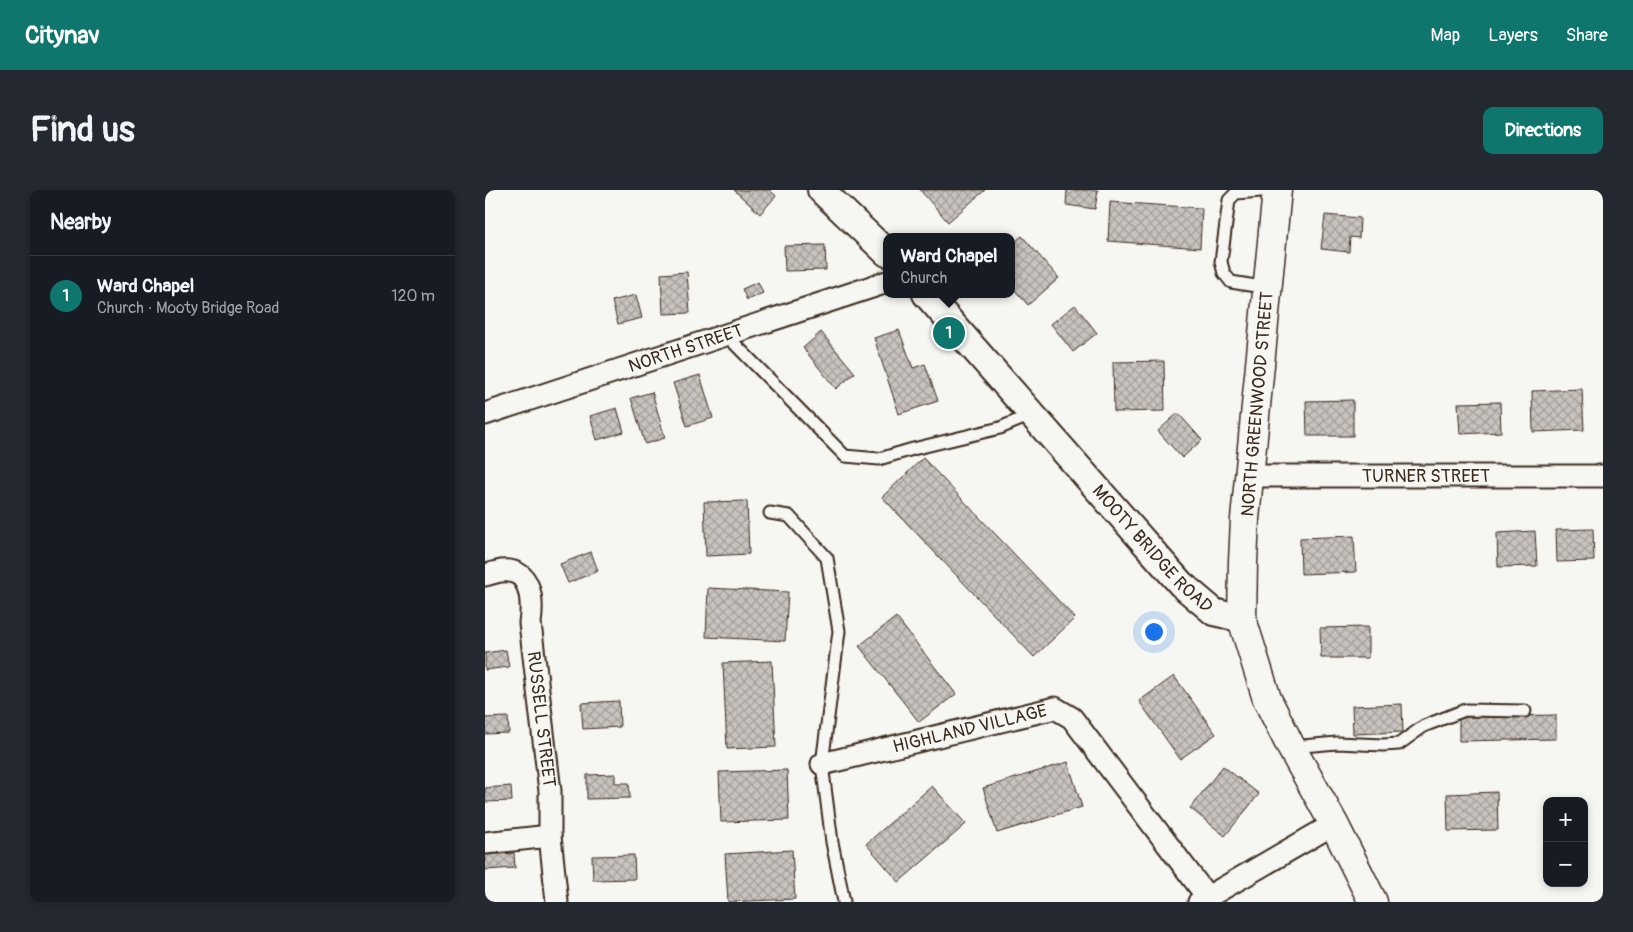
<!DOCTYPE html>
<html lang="en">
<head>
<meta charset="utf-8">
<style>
  :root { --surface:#171b24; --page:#242831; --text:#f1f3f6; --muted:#9ea1a6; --line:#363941; --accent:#0f766e }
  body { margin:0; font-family:Pangolin,sans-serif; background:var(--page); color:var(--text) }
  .controls { position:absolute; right:15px; bottom:15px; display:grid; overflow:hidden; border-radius:10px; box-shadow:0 2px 8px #0003 }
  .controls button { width:45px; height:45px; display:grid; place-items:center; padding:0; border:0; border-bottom:1px solid var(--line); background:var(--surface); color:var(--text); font:25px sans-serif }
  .you { position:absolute; left:668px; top:441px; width:18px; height:18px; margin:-12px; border:4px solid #fff; border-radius:50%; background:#1a73e8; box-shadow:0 0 0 8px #1a73e833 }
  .badge { display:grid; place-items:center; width:32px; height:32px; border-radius:50%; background:var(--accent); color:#fff; font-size:16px; font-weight:700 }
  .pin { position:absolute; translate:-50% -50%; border:2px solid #fff; box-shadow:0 1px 5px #0006 }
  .popup { position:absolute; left:398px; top:43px; width:132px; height:65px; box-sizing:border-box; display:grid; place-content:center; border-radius:10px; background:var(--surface); filter:drop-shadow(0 1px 4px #0005); font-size:16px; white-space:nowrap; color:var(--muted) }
  .popup b { font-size:19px; color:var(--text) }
  .popup::after { content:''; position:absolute; left:50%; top:100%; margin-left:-10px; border:10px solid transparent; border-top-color:var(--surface) }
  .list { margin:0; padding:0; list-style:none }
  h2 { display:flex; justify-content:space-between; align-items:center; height:65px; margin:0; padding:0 20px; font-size:21px }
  h2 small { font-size:16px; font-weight:400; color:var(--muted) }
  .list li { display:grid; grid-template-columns:32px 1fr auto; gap:15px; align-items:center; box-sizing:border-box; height:80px; padding:0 20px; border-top:1px solid var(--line) }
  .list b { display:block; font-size:19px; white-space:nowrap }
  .list p { margin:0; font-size:16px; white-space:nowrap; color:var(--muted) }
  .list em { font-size:16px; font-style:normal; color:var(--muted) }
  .map { position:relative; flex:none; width:1118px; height:712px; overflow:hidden; border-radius:10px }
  header { display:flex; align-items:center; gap:30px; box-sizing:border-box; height:70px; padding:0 25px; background:var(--accent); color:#fff }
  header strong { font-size:24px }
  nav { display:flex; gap:28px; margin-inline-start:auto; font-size:18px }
  .intro { display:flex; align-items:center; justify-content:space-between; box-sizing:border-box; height:120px; padding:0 30px }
  h1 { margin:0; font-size:35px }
  .button { padding:12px 22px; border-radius:10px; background:var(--accent); color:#fff; font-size:18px; font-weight:700 }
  main { display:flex; gap:30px; padding:0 30px }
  aside { flex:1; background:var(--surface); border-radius:10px; box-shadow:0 2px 8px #0003 }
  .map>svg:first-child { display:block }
  .building { fill:url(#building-cross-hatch); stroke:#3b2a1e }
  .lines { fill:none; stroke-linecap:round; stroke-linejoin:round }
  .service-casing { stroke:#3b2a1e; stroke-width:15 }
  .minor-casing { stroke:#3b2a1e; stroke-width:25 }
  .tertiary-casing { stroke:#3b2a1e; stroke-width:30 }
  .secondary-casing { stroke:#3b2a1e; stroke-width:31 }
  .service { stroke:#f6f6f2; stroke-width:11 }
  .minor { stroke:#f6f6f2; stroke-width:21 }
  .tertiary { stroke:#f6f6f2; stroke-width:26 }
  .secondary { stroke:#f6f6f2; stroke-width:28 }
  .labels { text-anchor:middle; stroke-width:5; stroke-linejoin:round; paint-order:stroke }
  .street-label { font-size:18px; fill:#3b2a1e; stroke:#f6f6f2 }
</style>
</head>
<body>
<header>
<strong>Citynav</strong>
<nav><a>Map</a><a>Layers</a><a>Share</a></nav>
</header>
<div class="intro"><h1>Find us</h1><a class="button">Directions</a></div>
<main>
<aside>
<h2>Nearby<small></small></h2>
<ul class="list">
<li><span class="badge">1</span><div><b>Ward Chapel</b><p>Church · Mooty Bridge Road</p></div><em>120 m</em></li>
</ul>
</aside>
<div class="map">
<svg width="1118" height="712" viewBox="0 0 1118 712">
  <defs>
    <pattern id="building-cross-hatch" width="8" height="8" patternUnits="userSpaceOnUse" patternTransform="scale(1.25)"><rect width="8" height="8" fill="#c8c3be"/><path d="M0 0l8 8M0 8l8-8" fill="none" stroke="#a49f9a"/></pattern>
  </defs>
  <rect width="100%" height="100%" fill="#f6f6f2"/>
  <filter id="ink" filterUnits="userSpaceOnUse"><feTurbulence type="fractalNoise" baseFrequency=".02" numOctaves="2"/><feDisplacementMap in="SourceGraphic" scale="10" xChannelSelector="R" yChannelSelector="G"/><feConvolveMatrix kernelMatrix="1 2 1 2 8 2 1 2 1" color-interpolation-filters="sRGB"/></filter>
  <g filter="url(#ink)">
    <!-- building -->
    <path class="building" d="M249,0H285L291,6L275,24Z
      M435,0H500L463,32Z
      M582,0H613L610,19L581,15Z
      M625,12L717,18L715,58L623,51Z
      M840,25L875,28L874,48L865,47L864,62L836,59Z
      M537,46L574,88L543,115L526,96V55Z
      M340,55L341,80L300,81L299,56Z
      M202,82L205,123L178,124L176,84Z
      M273,92L278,103L262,110L257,99Z
      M151,105L157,128L133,134L127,111Z
      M590,115L612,143L588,162L566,134Z
      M414,140L428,178L440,174L453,211L414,224L389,148Z
      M336,142L370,183L351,199L318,158Z
      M679,171L680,221L629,222L628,172Z
      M215,185L228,228L202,236L188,193Z
      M1097,199L1099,240L1048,242L1047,201Z
      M167,202L180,248L160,254L146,208Z
      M868,210V246H822L821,211Z
      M1015,212L1016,242L975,244L973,213Z
      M132,218L139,242L112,250L105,226Z
      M693,223L717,250L697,268L673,241Z
      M438,268L590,428L549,467L397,307Z
      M262,311L264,364L221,366L219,312Z
      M1108,339L1109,371L1072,372L1071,340Z
      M1050,341L1052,376L1013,377L1012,343Z
      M869,346L871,382L816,384L815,348Z
      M106,362L113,381L83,393L75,374Z
      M223,398L303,402L300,451L221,447Z
      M411,427L471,504L434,532L374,456Z
      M883,437V468H836L835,438Z
      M21,460L24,477L0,480V463Z
      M287,471L291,557L242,559L238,473Z
      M689,486L731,544L695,569L654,511Z
      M134,511L135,537L98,539L96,513Z
      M917,514L918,542L868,544L867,516Z
      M1071,525V549L974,551V527Z
      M23,527L24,543L0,544V528Z
      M583,572L597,617L512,643L498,598Z
      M738,576L774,604L740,646L705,618Z
      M302,580L304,630L236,632L234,582Z
      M130,584V593H144L145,608L102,609V585Z
      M26,596L27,611L0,612V598Z
      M447,596L481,634L414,692L381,654Z
      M1012,602L1013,640L963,641L962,604Z
      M307,660L310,709L243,712L240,664Z
      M29,663L30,678L0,680V665Z
      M149,665L150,689L108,690L107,666Z"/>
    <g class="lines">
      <!-- service casing -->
      <g class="service-casing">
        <path id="service" d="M783,98L746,92L739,83L736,72L744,10L751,3L788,0
          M241,145L360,266L394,269L428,259L515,238L548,224
          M285,323L304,326L342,368L354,441L337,574L347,652L359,712
          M806,557L852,553L898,555L914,554L939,536L980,520L1040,521"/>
      </g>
      <!-- minor casing -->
      <g class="minor-casing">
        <g id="minor">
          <path id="s1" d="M0,224L402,92"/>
          <path id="s2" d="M765,286H1118"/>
          <path id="s3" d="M0,385C5,384 10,382 16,381C47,377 48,412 45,433L65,601V646L72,712"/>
          <path id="s4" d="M337,574L570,518L587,528L723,708"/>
          <path d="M0,653L65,646"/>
          <path d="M714,712L849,634"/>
        </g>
      </g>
      <!-- tertiary casing -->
      <g class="tertiary-casing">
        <g id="tertiary">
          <path d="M336,0L402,63"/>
          <path id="s5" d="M441,104L696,394L729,422L757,429"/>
        </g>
      </g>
      <!-- secondary casing -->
      <g class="secondary-casing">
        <path id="secondary" d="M792,0L760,329L758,372L757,429L782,509L806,557L849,634L888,712"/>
      </g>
      <!-- service -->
      <use href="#service" class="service"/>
      <!-- minor -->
      <use href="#minor" class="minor"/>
      <!-- tertiary -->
      <use href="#tertiary" class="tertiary"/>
      <!-- secondary -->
      <use href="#secondary" class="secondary"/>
    </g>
  </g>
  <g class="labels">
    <!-- street labels -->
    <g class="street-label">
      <text dy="6" stroke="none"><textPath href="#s1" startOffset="211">NORTH STREET</textPath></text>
      <text transform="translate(772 214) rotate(-85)" y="6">NORTH GREENWOOD STREET</text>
      <text dy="6" stroke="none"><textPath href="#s2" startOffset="176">TURNER STREET</textPath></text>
      <text dy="6" stroke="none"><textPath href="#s5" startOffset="341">MOOTY BRIDGE ROAD</textPath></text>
      <text dy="6" stroke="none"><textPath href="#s3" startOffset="184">RUSSELL STREET</textPath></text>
      <text dy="6" stroke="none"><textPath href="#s4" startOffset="152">HIGHLAND VILLAGE</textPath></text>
    </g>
  </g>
</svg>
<div class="controls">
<button>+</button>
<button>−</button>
</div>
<div class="you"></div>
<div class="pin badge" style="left:464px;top:143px">1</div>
<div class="popup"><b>Ward Chapel</b>Church</div>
</div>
</main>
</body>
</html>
